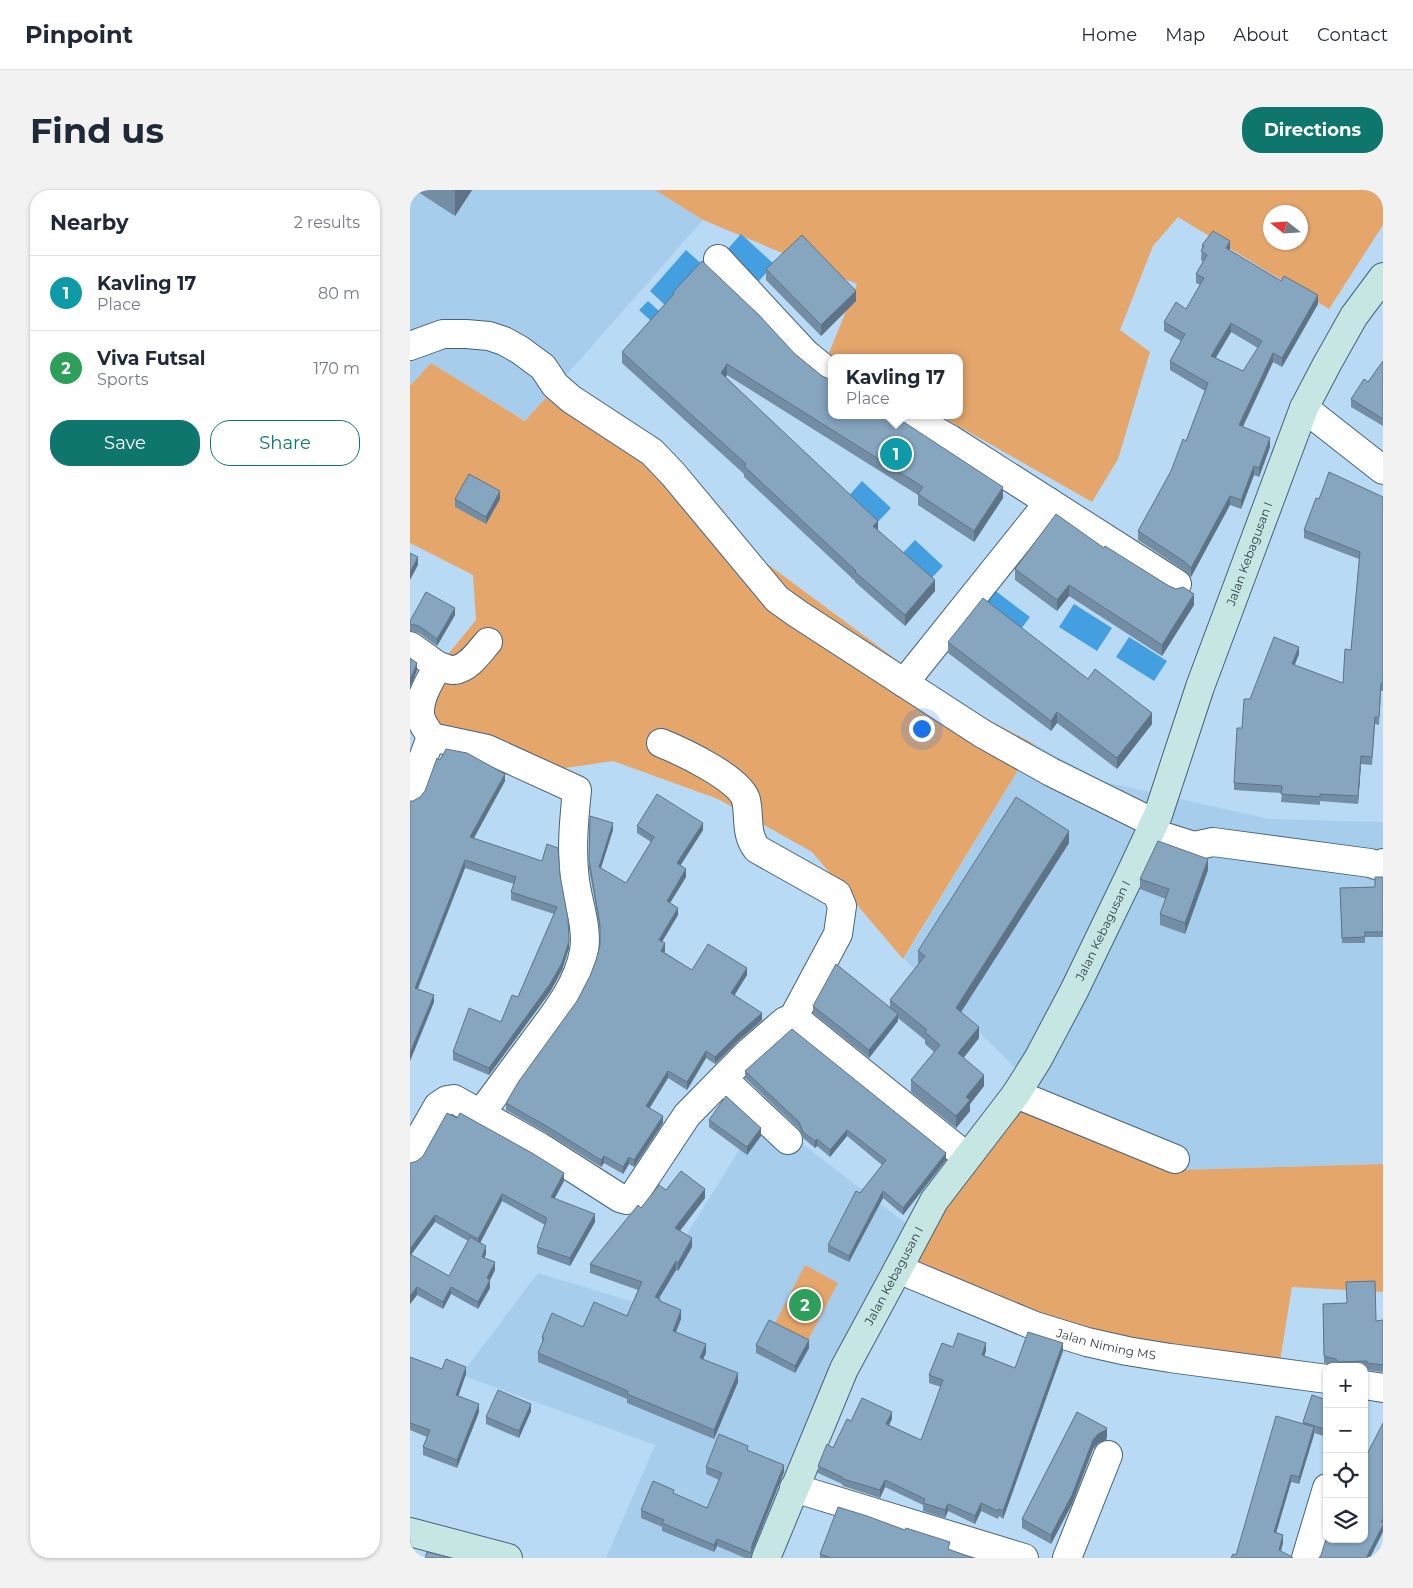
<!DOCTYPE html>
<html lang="en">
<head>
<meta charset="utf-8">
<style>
  :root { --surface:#fff; --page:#f2f2f3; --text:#1f2937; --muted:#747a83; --line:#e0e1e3; --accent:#0f766e }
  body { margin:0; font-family:Montserrat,sans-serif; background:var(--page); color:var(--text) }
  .controls { position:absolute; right:15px; bottom:15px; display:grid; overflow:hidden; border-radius:10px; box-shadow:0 1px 4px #0004 }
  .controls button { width:45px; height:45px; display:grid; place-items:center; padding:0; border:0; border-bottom:1px solid var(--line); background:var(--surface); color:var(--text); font:25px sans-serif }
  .compass { position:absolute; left:853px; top:15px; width:45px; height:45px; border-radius:50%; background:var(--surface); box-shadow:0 1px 4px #0004; rotate:287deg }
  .you { position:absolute; left:511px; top:538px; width:18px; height:18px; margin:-12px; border:4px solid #fff; border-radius:50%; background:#1a73e8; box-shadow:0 0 0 8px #1a73e833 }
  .badge { display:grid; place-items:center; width:32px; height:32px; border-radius:50%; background:var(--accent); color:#fff; font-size:16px; font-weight:700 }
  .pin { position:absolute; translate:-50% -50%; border:2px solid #fff; box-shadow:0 1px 5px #0006 }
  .popup { position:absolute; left:418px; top:164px; width:135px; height:65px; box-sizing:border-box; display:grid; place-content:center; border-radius:10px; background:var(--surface); filter:drop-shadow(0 1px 4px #0005); font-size:16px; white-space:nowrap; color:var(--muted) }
  .popup b { font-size:19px; color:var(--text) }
  .popup::after { content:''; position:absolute; left:50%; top:100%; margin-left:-10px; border:10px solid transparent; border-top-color:var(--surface) }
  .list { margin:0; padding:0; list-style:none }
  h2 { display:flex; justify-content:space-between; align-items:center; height:65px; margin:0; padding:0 20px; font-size:21px }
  h2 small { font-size:16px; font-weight:400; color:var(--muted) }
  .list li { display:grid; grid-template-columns:32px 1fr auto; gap:15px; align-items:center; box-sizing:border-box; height:75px; padding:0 20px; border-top:1px solid var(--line) }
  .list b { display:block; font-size:19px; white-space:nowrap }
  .list p { margin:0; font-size:16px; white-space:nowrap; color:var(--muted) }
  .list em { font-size:16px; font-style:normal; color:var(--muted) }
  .actions { display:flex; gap:10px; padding:15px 20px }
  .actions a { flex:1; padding:11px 0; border:1px solid var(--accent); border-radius:20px; text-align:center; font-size:18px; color:var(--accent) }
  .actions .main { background:var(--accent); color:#fff }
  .icon { flex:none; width:28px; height:28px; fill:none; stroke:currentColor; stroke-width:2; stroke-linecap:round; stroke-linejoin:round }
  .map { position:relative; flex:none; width:973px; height:1368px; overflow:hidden; border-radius:20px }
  header { display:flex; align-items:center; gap:30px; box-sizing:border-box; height:70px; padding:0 25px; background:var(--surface); border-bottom:1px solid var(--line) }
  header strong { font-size:24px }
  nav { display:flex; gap:28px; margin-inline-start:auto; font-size:18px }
  .intro { display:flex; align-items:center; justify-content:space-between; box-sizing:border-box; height:120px; padding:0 30px }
  h1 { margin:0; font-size:35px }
  .button { padding:12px 22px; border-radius:20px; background:var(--accent); color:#fff; font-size:18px; font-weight:700 }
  main { display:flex; gap:30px; padding:0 30px }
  aside { flex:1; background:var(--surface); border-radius:20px; box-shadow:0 1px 4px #0004 }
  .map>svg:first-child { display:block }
  .built { fill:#a7cdec }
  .green { fill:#e5a66c; fill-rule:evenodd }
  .water { fill:#449fe1 }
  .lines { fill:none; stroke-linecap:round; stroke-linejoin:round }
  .street-casing { stroke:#45627a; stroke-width:30 }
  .secondary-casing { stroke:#45627a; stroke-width:30 }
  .street { stroke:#fff; stroke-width:28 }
  .secondary { stroke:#c5e6e2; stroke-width:28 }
  .wall { fill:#738ea4; fill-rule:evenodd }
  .shaded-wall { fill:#5e7486 }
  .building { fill:#86a5bf; stroke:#5e7486; fill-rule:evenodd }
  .labels { text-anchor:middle; stroke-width:5; stroke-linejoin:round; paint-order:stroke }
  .street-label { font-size:12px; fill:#2f3c46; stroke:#b9daf5 }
</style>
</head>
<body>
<header>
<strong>Pinpoint</strong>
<nav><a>Home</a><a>Map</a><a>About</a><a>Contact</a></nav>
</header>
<div class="intro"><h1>Find us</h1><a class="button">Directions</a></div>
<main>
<aside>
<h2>Nearby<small>2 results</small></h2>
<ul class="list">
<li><span class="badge" style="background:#0f9aa8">1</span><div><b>Kavling 17</b><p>Place</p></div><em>80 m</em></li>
<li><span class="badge" style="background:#2e9e5b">2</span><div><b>Viva Futsal</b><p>Sports</p></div><em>170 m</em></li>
</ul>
<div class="actions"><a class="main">Save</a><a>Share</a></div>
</aside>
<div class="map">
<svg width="973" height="1368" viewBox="0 0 973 1368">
  <rect width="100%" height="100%" fill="#b9daf5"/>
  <!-- built -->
  <path class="built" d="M0,0H245L293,30L116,231L21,173L0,196Z
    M624,554L695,592L859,629L973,632V974L769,980L624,896L494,769Z
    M352,923L515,1048L405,1237L357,1368H196L245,1255L51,1185L128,1083L233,1115Z"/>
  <!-- green -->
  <path class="green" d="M245,0H967L973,3V35L919,119L768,27L743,56L710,140L740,162L708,269L682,312L529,225H550V168H426L419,163L447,94L293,30ZM861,22H891V52H861Z
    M21,173L115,231L143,200L221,233L333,356L538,508L624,554L493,769L402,662L308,609L203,571L142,580L19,529L22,484L66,430L63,385L0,353V196Z
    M624,896L769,980L973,974V1102L882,1097L869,1177L734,1158L491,1095L548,983Z
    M395,1075L428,1093L396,1154L363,1137Z"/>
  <!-- water -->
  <path class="water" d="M331,44L364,74L349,91L316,61Z
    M276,60L294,76L257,117L240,101Z
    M238,111L269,139L260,148L229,120Z
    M452,291L481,318L465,335L437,308Z
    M505,350L533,376L518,392L490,366Z
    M583,399L620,427L608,443L571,414Z
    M664,414L702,438L687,461L649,437Z
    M719,447L757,471L744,491L706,467Z"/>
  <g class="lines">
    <!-- street casing -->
    <g class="street-casing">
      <g id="street">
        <path d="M308,69L396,164L422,185"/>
        <path d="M0,156L33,144H56L79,146L94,151L110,160L133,177L145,195L161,209L242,262L263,284L367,409L388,424L573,544L641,582L744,633"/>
        <path d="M894,218L973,280"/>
        <path d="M497,225L540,249L767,394"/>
        <path d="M0,456L28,476C20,490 6,512 11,529C13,535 18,541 21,547L0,603"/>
        <path d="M28,476C33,477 40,481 44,480C59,478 69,462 78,452"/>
        <path d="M494,493L639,312"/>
        <path d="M21,547L77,559L167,600C164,630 161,660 165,690C168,714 178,737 174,761C168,796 143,826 123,853C106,876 88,900 71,923"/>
        <path d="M251,553C271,561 331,589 336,610C340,628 335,644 347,659L427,704L432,716L428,744L383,828"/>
        <path d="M740,642L784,656L803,652L960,673L972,677L973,673"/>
        <path d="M313,889L378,950"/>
        <path d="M606,904L765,969"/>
        <path d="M0,965L28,916L37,910L44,909L130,957L210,1008L217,1010L224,1005L277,925L338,863L375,831L383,828L391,833L557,967"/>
        <path id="s1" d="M488,1079L625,1136L677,1152L717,1161L760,1168L917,1189"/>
        <path d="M954,1195L973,1198"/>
        <path d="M384,1298L614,1368"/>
        <path d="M657,1368L698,1265"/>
        <path d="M896,1368L917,1298"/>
      </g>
    </g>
    <!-- secondary casing -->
    <g class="secondary-casing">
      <g id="secondary">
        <path d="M0,1342L98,1368"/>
        <path id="s2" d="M356,1368L434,1179L488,1079L524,1011L606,904L628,869L664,801L719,687L748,625L790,497L894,218L917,174L944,126L973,87"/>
      </g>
    </g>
    <!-- street -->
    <use href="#street" class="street"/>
    <!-- secondary -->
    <use href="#secondary" class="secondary"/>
  </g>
  <!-- wall -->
  <path class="wall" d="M5,0H62L45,26Z
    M792,55L820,61L908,114L872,177L863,172L833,237L860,257L849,287L844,285L831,319L820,315L781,387L775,381L728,350V341L761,281L776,251L795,201L760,180V171L771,151L754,141V132L776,119L790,95L786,93V84L793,72L791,70ZM821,142L848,158L833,181L806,168Z
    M356,79L446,111L411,146L356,90Z
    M263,102L385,164L412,186L593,308L564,352L508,315V305L317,185L316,187L468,341L525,401L495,436L445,392V391L334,287V284L212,173V162L263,105Z
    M973,171V236L941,217V209L958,192Z
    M973,307V501H971L969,535L965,534L962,575L951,574L948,614L910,611V615L871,612L872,603L824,600V593L832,538L840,509L889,464L884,475L933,493L941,460L949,369L894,348V340L909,309Z
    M45,309H90L76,334L45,317Z
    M694,358L759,396L766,399L784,415L752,466L659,406L647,421L605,390V379Z
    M45,425L27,456L9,443L0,441V431Z
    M538,452L678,489L742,534L707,579L647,533L641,541L538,463Z
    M30,570L95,591L64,648L150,685L159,758L152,780L140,802L79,885L43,870V862L91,832L108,807L144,724L101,710V702L104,694L55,678L8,799L24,812L0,871L3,611L10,607L15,601Z
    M180,626L203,640L191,678L216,693L241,652L227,643V636L293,640L270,675L276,687L260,713L268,725L252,751L255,761L254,762L282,780L337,785L324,805L352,830L327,852L305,874L296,868L277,900L258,888L240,918L253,933L224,977L219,974L213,984L194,973L191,977L138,944L96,920V913L167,811L180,786L186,770L190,755V741L179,678Z
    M659,653L551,822L569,848L553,868L574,896L560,914V921L546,938L501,902V890L524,862L515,854V850L488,828V831L459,868L403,823V816L480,817V810L509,773H508V761Z
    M798,680L775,744L750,735V724L756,709L730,699V689Z
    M973,687V747H955V753H932L930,698L965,697Z
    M335,881L536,970L493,1025L473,1008L439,1072L418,1062V1055L450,1003L472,975L437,946L420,967L407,956L405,958L393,948L389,939L335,888Z
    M299,930L351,946L337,965L299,937Z
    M0,973L154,991L144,1009L185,1032L160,1076L127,1064V1057L135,1035L92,1011L70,1053L76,1064L74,1068L85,1080L80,1090V1098L68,1119L41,1104L33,1119L7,1105L0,1114ZM25,1032L58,1051L39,1086L1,1065Z
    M256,1000L295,1008L270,1041L282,1057L268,1081L266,1080L249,1108L250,1112L271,1129L266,1142L296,1163L293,1169L328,1192L304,1249L217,1213V1209L128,1172V1163L132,1154V1147L217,1126L228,1100L180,1083V1074L231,1018Z
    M913,1114L966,1131L973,1130V1182L957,1180V1178H954V1177H926L914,1173Z
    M346,1155L399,1158L385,1183L346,1163Z
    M543,1157L576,1161L574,1166L605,1178L653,1161L593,1329L589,1326L588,1329L571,1321L565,1334L538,1321L535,1328L513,1321V1315L475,1297L470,1308L433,1296L432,1294L408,1283V1276L423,1258L441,1231L482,1229L479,1235L511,1250L531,1197L519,1193V1185Z
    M0,1167L32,1179L56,1184L48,1206L69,1222L47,1278L13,1265V1257L17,1247L0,1240Z
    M917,1210V1247L904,1243L889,1294L881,1292L866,1343L873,1353L871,1361L826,1365L893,1234V1232Z
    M121,1221L109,1248L76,1234V1227Z
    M667,1222L697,1247L696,1250L688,1253L683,1259L662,1314L641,1354L612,1338V1329Z
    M338,1260L374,1282L342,1362L341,1368H335L307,1356L304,1362L252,1341V1337L231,1328V1320L264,1304L297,1318L309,1290L296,1284V1277Z
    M540,1360L563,1368H410V1364Z"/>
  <!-- shaded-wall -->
  <path class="shaded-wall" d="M45,0H62L45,26Z
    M820,51V60L816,58Z
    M446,101V111L411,146V135Z
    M908,105V114L872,177V168Z
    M821,133V142L801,175V166Z
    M863,163V172L829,244V235Z
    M317,174V185L311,194V183Z
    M860,248V257L849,287V278Z
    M844,276V285L831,319V310Z
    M593,297V308L564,352V341Z
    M90,301V309L76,334V327Z
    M820,306V315L781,387V378Z
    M468,331V342L463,336Z
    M8,367V375L0,390V382Z
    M525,390V401L495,436V425Z
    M659,395V406L647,421V410Z
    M784,404V415L752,466V455Z
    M45,418V425L27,456V449Z
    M889,457V464L882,482V474Z
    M7,473V481L0,498V490Z
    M647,522V533L641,541V531Z
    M742,523V534L707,579V568Z
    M951,566V574L948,614V606Z
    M95,584V591L60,655V647Z
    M203,633V640L189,684V677Z
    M293,633V640L267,681V673Z
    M659,641V653L546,830V818Z
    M798,669V680L775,744V733Z
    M55,670V678L5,805V798Z
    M276,679V687L257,718V711Z
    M268,718V725L249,757V750Z
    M159,751V758L152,780L140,802L79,885V878Z
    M255,753V761L251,768V761Z
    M337,778V785L321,811V803Z
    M24,805V812L0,871V863Z
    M352,823V830L327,852L305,874V867L327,845Z
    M488,824V831L459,868V860Z
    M569,837V848L548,875V863Z
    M296,861V868L277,900V892Z
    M258,881V888L236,923V916Z
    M574,885V896L560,914V921L546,938V926L556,907Z
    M253,926V933L224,977V970Z
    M351,938V946L337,965V957Z
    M437,940V946L420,967V960Z
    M407,949V956L405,958V951Z
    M536,963V970L493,1025V1018Z
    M194,966V973L191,977V970Z
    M219,967V974L213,984V977Z
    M154,983V991L141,1015V1007Z
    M295,999V1008L265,1047V1038Z
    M473,1001V1008L439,1072V1066Z
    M92,1004V1011L68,1057V1049Z
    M185,1024V1032L160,1076V1068Z
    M25,1025V1032L0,1066V1059Z
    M282,1048V1057L268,1081V1073Z
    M76,1056V1064L72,1074V1067Z
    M266,1071V1080L245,1115V1107Z
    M85,1072V1080L77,1096V1088Z
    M80,1090V1098L68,1119V1112Z
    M7,1097V1105L0,1114V1106Z
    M41,1097V1104L33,1119V1112Z
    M271,1120V1129L263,1149V1141Z
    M399,1150V1158L385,1183V1176Z
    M576,1153V1161L572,1172V1165Z
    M653,1153V1161L593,1329V1321Z
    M296,1154V1163L290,1176V1168Z
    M56,1177V1184L46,1213V1205Z
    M328,1183V1192L304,1249V1240Z
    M69,1214V1222L47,1278V1270Z
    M121,1214V1221L109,1248V1241Z
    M482,1222V1229L476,1241V1234Z
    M904,1237V1245L889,1294V1287Z
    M697,1238V1247L696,1250L688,1253L683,1259L662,1314L641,1354V1345L683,1250L688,1244Z
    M374,1275V1282L342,1362L341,1368L342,1355Z
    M881,1285V1292L864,1350V1342Z
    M475,1290V1297L470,1308V1300Z
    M571,1313V1321L565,1334V1326Z
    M538,1314V1321L535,1328V1320Z
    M973,1328V1342L960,1368H956Z
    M873,1345V1353L869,1367V1360Z
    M307,1349V1356L304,1362V1355Z"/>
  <!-- building -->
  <path class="building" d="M803,41L820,51L816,58L871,91L874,86L908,105L872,168L863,163L829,235L860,248L849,278L844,276L831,310L820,306L781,378L775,372L728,341L761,281L773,249L776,251L798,193L760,171L775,144L754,132L766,112L776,119L794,88L786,84L797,65L791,61L794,56L792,55ZM821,133L852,151L833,181L801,166Z
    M392,45L446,101L411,135L356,79Z
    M292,71L349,125L385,164L412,186L419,189H422V225H483L593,297L564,341L508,304L513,297L317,174L311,183L468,331L463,336L525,390L495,425L445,382L446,381L334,276L336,274L212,162L264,104L263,102Z
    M973,171V229L941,209L954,189L958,192Z
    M919,282L973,307V493H971L969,527H965L962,567L951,566L948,606L910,604V607L871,604L872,596L824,593L827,538H832L834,509H840L864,447L889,457L882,474L933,493L935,459L941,460L950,362L894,340L906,308L909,309Z
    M59,284L90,301L76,327L45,309Z
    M646,324L694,358L695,356L759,396L766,399L773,397L784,404L752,455L659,395L647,410L605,379Z
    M0,363L8,367L0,382Z
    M16,402L45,418L27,449L9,436L0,434V431Z
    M573,408L678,489L685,479L742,523L707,568L647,522L641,531L538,452Z
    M0,468L7,473L0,490Z
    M36,559L57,563L95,584L60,647L132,671L137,654L148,658L150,685L158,729L159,751L152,773L140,794L79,878L43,862L59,818L91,832L102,805L108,807L147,717L101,702L106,687L55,670L5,798L24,805L0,863V611H3L10,607L15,601L27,568L30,570Z
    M247,604L293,633L267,673L276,679L257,711L268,718L249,750L255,753L251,761L282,780L298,754L337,778L321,803L352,823L327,845L305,867L296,861L277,892L258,881L236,916L253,926L224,970L219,967L213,977L194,966L191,970L138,937L96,913L109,891L167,811L180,786L186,770L190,755V735L179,670L180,626L203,633L189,677L216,693L244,647L227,636Z
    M606,607L659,641L546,818L569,837L548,863L574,885L556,907L560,910L546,926L501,890L530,855L515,842L517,840L480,810L515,766L508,761Z
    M748,651L798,669L775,733L750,724L759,699L730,689Z
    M965,687H973V742H955V747L932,748L930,698L965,697Z
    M426,774L488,824L459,860L403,816Z
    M382,839L536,963L493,1018L473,1001L439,1066L418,1055L446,1001L450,1003L476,970L437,940L420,960L407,949L405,951L393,942L389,932L335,881Z
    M316,906L351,938L337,957L299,930Z
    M37,923L47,928L50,923L122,963L154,983L141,1007L185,1024L160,1068L127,1057L137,1028L92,1004L68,1049L25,1025L0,1059V973L7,971L13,966Z
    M271,981L295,999L265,1038L282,1048L268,1073L266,1071L245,1107L250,1109V1111L271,1120L263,1141L296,1154L290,1168L328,1183L304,1240L217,1204L218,1201L128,1163L134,1148L132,1147L142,1123L173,1137L184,1112L217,1126L232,1092L180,1074L228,1015L231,1018L249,995L256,1000Z
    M60,1047L76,1056L72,1067L85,1072L77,1088L80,1090L68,1112L41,1097L33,1112L7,1097L0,1106V1064L39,1086Z
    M965,1091L966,1131L973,1130V1175L957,1173V1171L928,1172L926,1169L914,1166L913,1114L937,1113L936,1092Z
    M359,1130L399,1150L385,1176L346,1155Z
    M618,1142L653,1153L593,1321L589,1319L588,1321L571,1313L565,1326L538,1314L535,1320L513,1313L515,1309L475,1290L470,1300L433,1289L432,1287L408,1276L417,1254L423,1258L437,1229L441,1231L452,1208L482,1222L476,1234L511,1250L533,1190L519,1185L532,1153L543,1157L548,1143L576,1153L572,1165L605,1178Z
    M0,1167L32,1179L36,1169L56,1177L46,1205L69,1214L47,1270L13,1257L20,1240L0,1233Z
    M88,1200L121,1214L109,1241L76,1227Z
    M902,1205L917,1210V1240L893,1232Z
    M667,1222L697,1238L696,1240L688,1244L683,1250L662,1305L641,1345L612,1329Z
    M866,1226L904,1237L889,1287L881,1285L864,1342L873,1345L869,1360L882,1367L883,1368H821L823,1364L826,1365Z
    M973,1233V1328L971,1332H973V1335L956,1368H909L911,1365L917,1346V1349H954V1277L957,1272L954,1271V1270Z
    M309,1244L338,1256L337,1260L374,1275L342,1355L341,1363L307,1349L304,1355L252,1333L254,1330L231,1320L243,1291L264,1300L263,1303L297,1318L312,1283L296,1277Z
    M428,1317L457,1326L495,1340L496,1338L540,1352L538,1359L563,1368H421L410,1364Z
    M17,1362L41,1368H15Z"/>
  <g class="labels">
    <!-- street labels -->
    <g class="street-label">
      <text dy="4" stroke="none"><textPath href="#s2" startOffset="1120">Jalan Kebagusan I</textPath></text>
      <text dy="4" stroke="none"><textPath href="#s2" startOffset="715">Jalan Kebagusan I</textPath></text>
      <text dy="4" stroke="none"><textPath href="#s2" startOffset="310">Jalan Kebagusan I</textPath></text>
      <text dy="4" stroke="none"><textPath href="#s1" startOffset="222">Jalan Niming MS</textPath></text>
    </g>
  </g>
</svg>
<div class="controls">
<button>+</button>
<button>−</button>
<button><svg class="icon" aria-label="locate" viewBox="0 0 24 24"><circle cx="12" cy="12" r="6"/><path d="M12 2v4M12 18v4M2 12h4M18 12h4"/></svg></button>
<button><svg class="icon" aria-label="layers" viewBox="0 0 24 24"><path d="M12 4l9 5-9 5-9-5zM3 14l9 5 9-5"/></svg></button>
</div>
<svg class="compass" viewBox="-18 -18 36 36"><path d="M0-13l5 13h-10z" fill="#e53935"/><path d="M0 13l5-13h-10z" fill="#747a83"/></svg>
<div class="you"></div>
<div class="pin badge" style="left:486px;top:264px;background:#0f9aa8">1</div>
<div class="popup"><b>Kavling 17</b>Place</div>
<div class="pin badge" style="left:395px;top:1115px;background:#2e9e5b">2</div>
</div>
</main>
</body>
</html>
